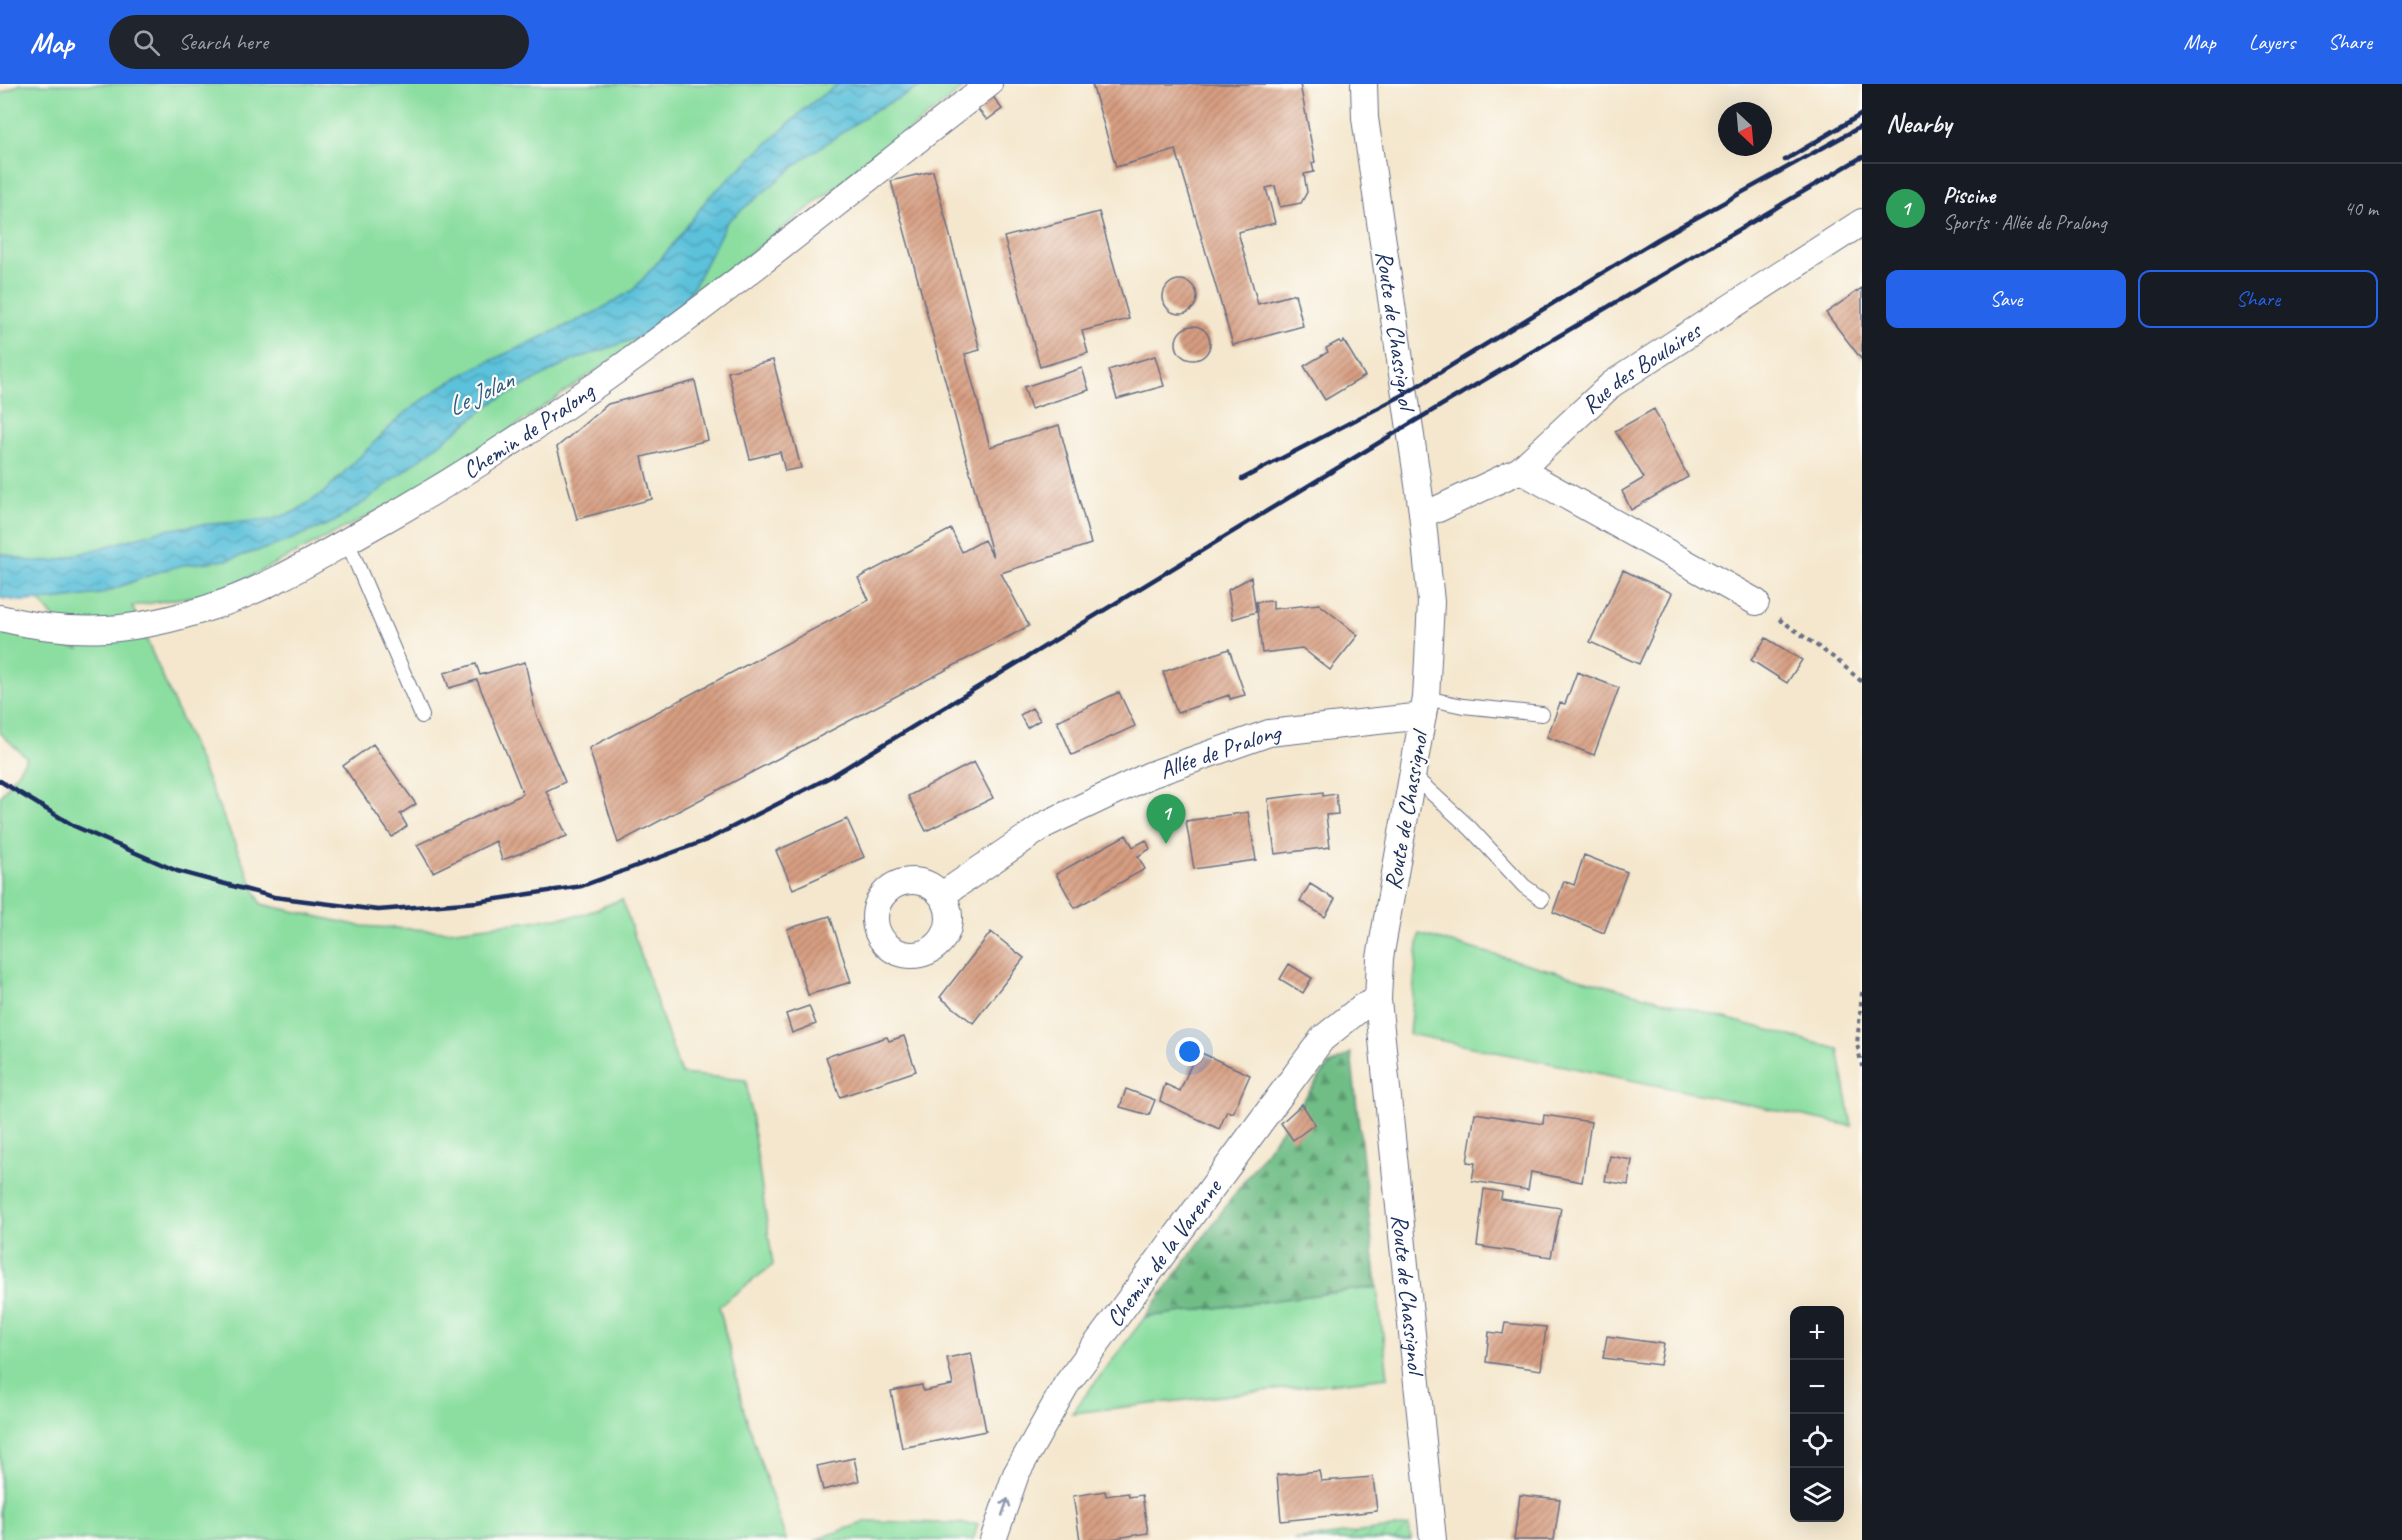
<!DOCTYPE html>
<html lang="en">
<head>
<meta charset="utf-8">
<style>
  :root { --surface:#171b24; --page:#20242c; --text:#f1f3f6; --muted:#9ea1a6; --line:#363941; --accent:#2563eb }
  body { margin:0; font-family:Caveat,sans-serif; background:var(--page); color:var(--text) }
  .controls { position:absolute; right:18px; bottom:18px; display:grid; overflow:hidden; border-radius:12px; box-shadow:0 6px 24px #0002 }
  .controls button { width:54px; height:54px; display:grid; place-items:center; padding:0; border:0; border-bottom:2px solid var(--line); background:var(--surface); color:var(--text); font:30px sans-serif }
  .compass { position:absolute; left:1718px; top:18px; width:54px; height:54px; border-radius:50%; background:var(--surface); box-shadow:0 6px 24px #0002; rotate:154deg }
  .you { position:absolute; left:1190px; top:968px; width:21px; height:21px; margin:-15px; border:4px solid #fff; border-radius:50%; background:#1a73e8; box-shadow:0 0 0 9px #1a73e833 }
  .badge { display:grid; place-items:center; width:39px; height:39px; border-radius:50%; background:var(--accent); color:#fff; font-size:20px; font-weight:700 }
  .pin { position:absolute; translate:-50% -50px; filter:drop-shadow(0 2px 3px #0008) }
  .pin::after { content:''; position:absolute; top:32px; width:21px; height:18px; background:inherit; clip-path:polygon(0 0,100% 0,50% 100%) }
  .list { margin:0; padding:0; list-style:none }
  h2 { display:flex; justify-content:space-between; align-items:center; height:78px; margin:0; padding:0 24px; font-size:26px }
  h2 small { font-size:20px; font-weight:400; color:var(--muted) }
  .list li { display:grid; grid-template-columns:39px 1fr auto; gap:18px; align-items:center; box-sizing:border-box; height:90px; padding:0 24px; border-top:2px solid var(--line) }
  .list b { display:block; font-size:22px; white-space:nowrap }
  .list p { margin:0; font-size:20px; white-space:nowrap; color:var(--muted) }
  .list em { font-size:20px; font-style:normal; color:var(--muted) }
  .actions { display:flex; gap:12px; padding:18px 24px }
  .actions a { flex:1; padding:14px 0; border:2px solid var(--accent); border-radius:12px; text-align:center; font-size:21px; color:var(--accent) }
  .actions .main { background:var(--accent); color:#fff }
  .icon { flex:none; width:33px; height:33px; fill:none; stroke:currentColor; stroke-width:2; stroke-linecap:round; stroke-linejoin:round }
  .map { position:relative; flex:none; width:1862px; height:1456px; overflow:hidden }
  header { display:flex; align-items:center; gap:36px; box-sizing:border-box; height:84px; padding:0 30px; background:var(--accent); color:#fff }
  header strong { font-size:28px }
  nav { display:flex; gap:33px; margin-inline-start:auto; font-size:21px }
  .search { width:420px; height:54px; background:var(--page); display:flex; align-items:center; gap:15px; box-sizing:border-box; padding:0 21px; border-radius:33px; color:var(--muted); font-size:22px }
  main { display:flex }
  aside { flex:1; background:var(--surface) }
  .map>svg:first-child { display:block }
  .green { fill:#8bdea0; stroke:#53867f; stroke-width:1.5 }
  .forest { fill:url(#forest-firs); stroke:#467672; stroke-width:1.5 }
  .garden { fill:url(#garden-furrows); stroke:#53867f; stroke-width:1.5 }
  .water { fill:url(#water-waves); stroke:#3c789c; stroke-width:1.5 }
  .building { fill:url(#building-hatch) }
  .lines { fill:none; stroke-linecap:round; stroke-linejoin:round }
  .lane-casing { stroke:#676f85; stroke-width:16 }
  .street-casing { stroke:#676f85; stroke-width:28 }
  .path { stroke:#676f85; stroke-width:4; stroke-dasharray:4.5 4.5; stroke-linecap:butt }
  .lane { stroke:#fff; stroke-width:14 }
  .street { stroke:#fff; stroke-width:26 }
  .rail { stroke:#1b2f5e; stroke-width:4.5 }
  .oneway { stroke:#8d97ae }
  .labels { text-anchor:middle; stroke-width:4.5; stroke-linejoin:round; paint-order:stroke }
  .street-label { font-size:24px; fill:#1b2f5e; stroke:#fdfcf7 }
  .water-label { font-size:26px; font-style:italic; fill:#2e5b83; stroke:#fdfcf7 }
</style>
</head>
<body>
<header>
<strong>Map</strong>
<div class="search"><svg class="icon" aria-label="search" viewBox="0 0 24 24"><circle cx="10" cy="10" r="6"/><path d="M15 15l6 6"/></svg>Search here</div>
<nav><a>Map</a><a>Layers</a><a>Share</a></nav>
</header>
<main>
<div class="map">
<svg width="1862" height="1456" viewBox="0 0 1862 1456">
  <defs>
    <pattern id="forest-firs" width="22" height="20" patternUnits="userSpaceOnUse" patternTransform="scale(1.5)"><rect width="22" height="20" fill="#70bd86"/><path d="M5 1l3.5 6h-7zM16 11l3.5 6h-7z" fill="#5b9a71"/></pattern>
    <pattern id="garden-furrows" width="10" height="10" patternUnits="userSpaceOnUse" patternTransform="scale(1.5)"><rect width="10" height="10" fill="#8bdea0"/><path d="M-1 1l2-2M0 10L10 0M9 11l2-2" fill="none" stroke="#77bf8c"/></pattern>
    <pattern id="water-waves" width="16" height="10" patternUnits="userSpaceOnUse" patternTransform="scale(1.5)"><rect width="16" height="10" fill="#5cc1da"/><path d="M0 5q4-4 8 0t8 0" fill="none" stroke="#4b9db4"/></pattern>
    <pattern id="building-hatch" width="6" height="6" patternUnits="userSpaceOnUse" patternTransform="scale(1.5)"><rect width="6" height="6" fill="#d79e81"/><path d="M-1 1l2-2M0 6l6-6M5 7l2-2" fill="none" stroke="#ae816d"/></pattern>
  </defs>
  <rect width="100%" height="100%" fill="#fdfcf7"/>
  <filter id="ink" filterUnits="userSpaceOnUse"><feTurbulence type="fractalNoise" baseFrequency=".0167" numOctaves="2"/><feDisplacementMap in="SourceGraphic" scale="12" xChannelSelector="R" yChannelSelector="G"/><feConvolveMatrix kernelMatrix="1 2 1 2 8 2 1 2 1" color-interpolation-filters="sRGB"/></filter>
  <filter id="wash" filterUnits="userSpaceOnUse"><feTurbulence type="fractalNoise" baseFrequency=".008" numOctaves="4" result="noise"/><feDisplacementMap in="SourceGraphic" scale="24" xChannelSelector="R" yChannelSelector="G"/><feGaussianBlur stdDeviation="1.35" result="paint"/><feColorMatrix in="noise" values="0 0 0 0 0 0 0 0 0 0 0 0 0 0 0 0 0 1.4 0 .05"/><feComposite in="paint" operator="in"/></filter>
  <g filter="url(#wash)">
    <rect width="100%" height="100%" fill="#f4e7cd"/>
    <!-- green -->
    <path class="green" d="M20,0H969L623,268L479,367L393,419L220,508L132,522L261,820L360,842L447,847L582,831L622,815L681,990L746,996L773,1181L719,1222L744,1327L786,1456H0V713L27,674L0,649V547L79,565L0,467V10Z
      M1419,850L1838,965L1852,1042L1409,950Z
      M1377,1203L1388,1293L1072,1329L1145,1233Z
      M868,1437L978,1440L973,1456H815Z"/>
    <!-- forest -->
    <path class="forest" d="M1351,969L1377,1203L1145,1233L1328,982Z"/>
    <!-- garden -->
    <path class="garden" d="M1409,1442L1411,1456H1293Z"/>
    <!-- water -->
    <path class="water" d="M838,0H926L875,26L805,74L727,138L695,200L677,226L648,250L571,277L495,317L366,417L334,438L274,462L227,476L183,481L164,486L100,510L52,516L22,517L0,514V469L29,477H55L160,447L196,441L270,436L294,428L322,410L401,332L441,303L475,284L598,227L633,206L671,163L708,114L809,21Z"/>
    <g id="blocks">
      <!-- building -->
      <path class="building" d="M1092,0H1300L1315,78L1312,79L1314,88L1304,90L1307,108L1301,119L1280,123L1275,102L1266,104L1275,139L1238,148L1258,220L1295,210L1303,242L1233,261L1176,66L1116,83Z
        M992,11L1002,25L987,36L976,23Z
        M933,87L980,266L965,270L990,363L1059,341L1091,460L1001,489L1029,542L618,759L589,664L869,516L858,494L951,445L962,468L984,456L993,473L891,97Z
        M1099,128L1129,235L1082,247L1088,269L1040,283L1004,153Z
        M1163 213a17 17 0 1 1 34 0a17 17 0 1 1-34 0Z
        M1862,204V276L1826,229Z
        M1176 259a17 17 0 1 1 34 0a17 17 0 1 1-34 0Z
        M1339,257L1341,259L1344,257L1365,292L1325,316L1304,282L1328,268L1326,264Z
        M1155,272L1164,302L1117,315L1108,286Z
        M773,276L801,384L785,387L780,368L750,375L728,288Z
        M1082,284L1089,306L1031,325L1024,303Z
        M695,297L708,356L642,373L652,415L577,435L557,363L608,320Z
        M1654,325L1688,393L1631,426L1622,407L1644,394L1615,347Z
        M1623,486L1672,509L1639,580L1590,558Z
        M1251,493L1256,528L1233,535L1228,506Z
        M1273,517V525L1319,520L1358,551L1330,586L1302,564L1262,569L1256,518Z
        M1766,554L1802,576L1787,599L1751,576Z
        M1229,565L1245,611L1230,615L1229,611L1177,629L1163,588Z
        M525,578L536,630L565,698L546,707L567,752L502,776L496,757L433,788L417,761L523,710L477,596L449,604L444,589L476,580L480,591Z
        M1577,588L1619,604L1594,671L1547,653L1560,619L1565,620Z
        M1119,608L1135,642L1072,671L1057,637Z
        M1032,624L1040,636L1027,644L1020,631Z
        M373,660L416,720L400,730L407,742L392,753L343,682Z
        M974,678L993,714L926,747L908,712Z
        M1323,708V712L1336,710L1338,730L1326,731L1330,763L1275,770L1268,715Z
        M1248,728L1256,776L1194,785L1186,737Z
        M847,735L864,773L793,805L776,767Z
        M1126,751L1133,763L1146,756L1150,765L1138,772L1145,785L1075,824L1056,790Z
        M1584,771L1627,788L1604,849L1553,828L1564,797L1574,801Z
        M1310,800L1335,815L1325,833L1300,817Z
        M830,832L851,898L808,911L787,845Z
        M991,848L1024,874L973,939L940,913Z
        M1289,880L1312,894L1303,909L1280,895Z
        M809,922L816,940L792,949L786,930Z
        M904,952L916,987L840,1013L826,973L887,953L889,957Z
        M1197,967L1250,991L1233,1029L1227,1027L1219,1045L1160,1017L1165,1000L1180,1007Z
        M1126,1005L1155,1016L1149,1031L1120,1023Z
        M1302,1020L1315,1040L1293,1056L1281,1039Z
        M1475,1029L1543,1040L1544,1031L1591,1038L1582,1098L1531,1088L1528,1106L1472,1097L1475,1079L1467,1078Z
        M1610,1072L1632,1076L1628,1101L1605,1097Z
        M1484,1105L1502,1108L1501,1115L1561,1124L1551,1173L1477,1162Z
        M1505,1239L1546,1243L1541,1286L1486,1278L1489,1248L1503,1250Z
        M1607,1252L1664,1260L1660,1281L1603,1274Z
        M971,1269L986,1347L902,1364L891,1307L922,1301L923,1307L953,1301L947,1274Z
        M854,1374L859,1397L823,1406L817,1382Z
        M1319,1387L1321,1397L1373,1393L1377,1427L1281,1437L1277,1391Z
        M1105,1407L1106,1412L1128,1409L1129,1413L1142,1411L1148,1449L1104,1456H1080L1073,1412Z
        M1520,1411L1560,1415L1554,1456H1514Z"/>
    </g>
  </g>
  <g filter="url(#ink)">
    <use href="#blocks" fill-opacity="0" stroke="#676f85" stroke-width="1.5"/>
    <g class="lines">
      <!-- lane casing -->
      <g class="lane-casing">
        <path id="lane" d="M347,457L422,632
          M1426,614L1463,622L1542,630
          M1411,690L1470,744L1524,802L1542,815"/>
      </g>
      <!-- street casing -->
      <g class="street-casing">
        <g id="street">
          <path id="s1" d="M1364,0L1365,34L1422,428L1431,518L1426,614L1380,874L1378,916L1433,1456"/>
          <path d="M1520,386L1756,518"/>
          <path id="s2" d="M1422,428L1438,425L1520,386L1612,300L1862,138"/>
          <path id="s3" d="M0,534C77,553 136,548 211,523C268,505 320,472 372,443C594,320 789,155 989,0"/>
          <circle cx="912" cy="834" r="37"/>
          <path id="s4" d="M942,811L1046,740L1150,691L1269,649L1423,632"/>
          <path id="s5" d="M993,1456L1016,1390L1066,1301L1322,955L1362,923L1378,916"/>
        </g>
      </g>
      <!-- path -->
      <path class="path" d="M1779,535L1837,576L1862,598
        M1862,908L1857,960L1862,983"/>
      <!-- lane -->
      <use href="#lane" class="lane"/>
      <!-- street -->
      <use href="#street" class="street"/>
      <!-- rail -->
      <path class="rail" d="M1785,76L1862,30
        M1242,395L1403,311L1658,155L1862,42
        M0,697L74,742L177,787L274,813L378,826L477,818L582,802L707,756L832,692L1408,341L1862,73"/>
    </g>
    <!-- one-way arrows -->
    <defs><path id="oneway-shaft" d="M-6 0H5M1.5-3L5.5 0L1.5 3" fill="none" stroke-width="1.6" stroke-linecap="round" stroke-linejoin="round" transform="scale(1.5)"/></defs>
    <use class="oneway" href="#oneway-shaft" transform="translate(1005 1423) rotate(-71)"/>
  </g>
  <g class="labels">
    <!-- street labels -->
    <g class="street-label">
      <text dy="8" stroke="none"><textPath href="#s1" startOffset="248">Route de Chassignol</textPath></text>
      <text dy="8" stroke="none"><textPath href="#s2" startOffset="266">Rue des Boulaires</textPath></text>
      <text dy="8" stroke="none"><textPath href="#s3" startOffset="578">Chemin de Pralong</textPath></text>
      <text dy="8" stroke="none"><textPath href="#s4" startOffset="315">Allée de Pralong</textPath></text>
      <text transform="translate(1406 727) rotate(-80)" y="8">Route de Chassignol</text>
      <text dy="8" stroke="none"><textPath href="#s5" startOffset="336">Chemin de la Varenne</textPath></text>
      <text dy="8" stroke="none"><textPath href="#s1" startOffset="1220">Route de Chassignol</textPath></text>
    </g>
    <!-- water labels -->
    <g class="water-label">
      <text transform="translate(480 309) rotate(-26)" y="9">Le Jolan</text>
    </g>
  </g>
</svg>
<div class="controls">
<button>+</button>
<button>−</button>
<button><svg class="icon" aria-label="locate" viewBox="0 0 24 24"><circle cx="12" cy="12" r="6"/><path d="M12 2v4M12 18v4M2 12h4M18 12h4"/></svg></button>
<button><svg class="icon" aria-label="layers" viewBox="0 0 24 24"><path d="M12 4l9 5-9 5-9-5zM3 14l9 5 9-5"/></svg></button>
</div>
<svg class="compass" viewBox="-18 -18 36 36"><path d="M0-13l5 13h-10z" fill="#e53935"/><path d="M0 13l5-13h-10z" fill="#9ea1a6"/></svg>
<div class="you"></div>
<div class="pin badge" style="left:1166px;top:760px;background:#2e9e5b">1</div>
</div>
<aside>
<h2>Nearby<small></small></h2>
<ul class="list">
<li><span class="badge" style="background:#2e9e5b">1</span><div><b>Piscine</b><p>Sports · Allée de Pralong</p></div><em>40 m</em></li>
</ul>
<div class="actions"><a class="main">Save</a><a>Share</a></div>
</aside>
</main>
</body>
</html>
